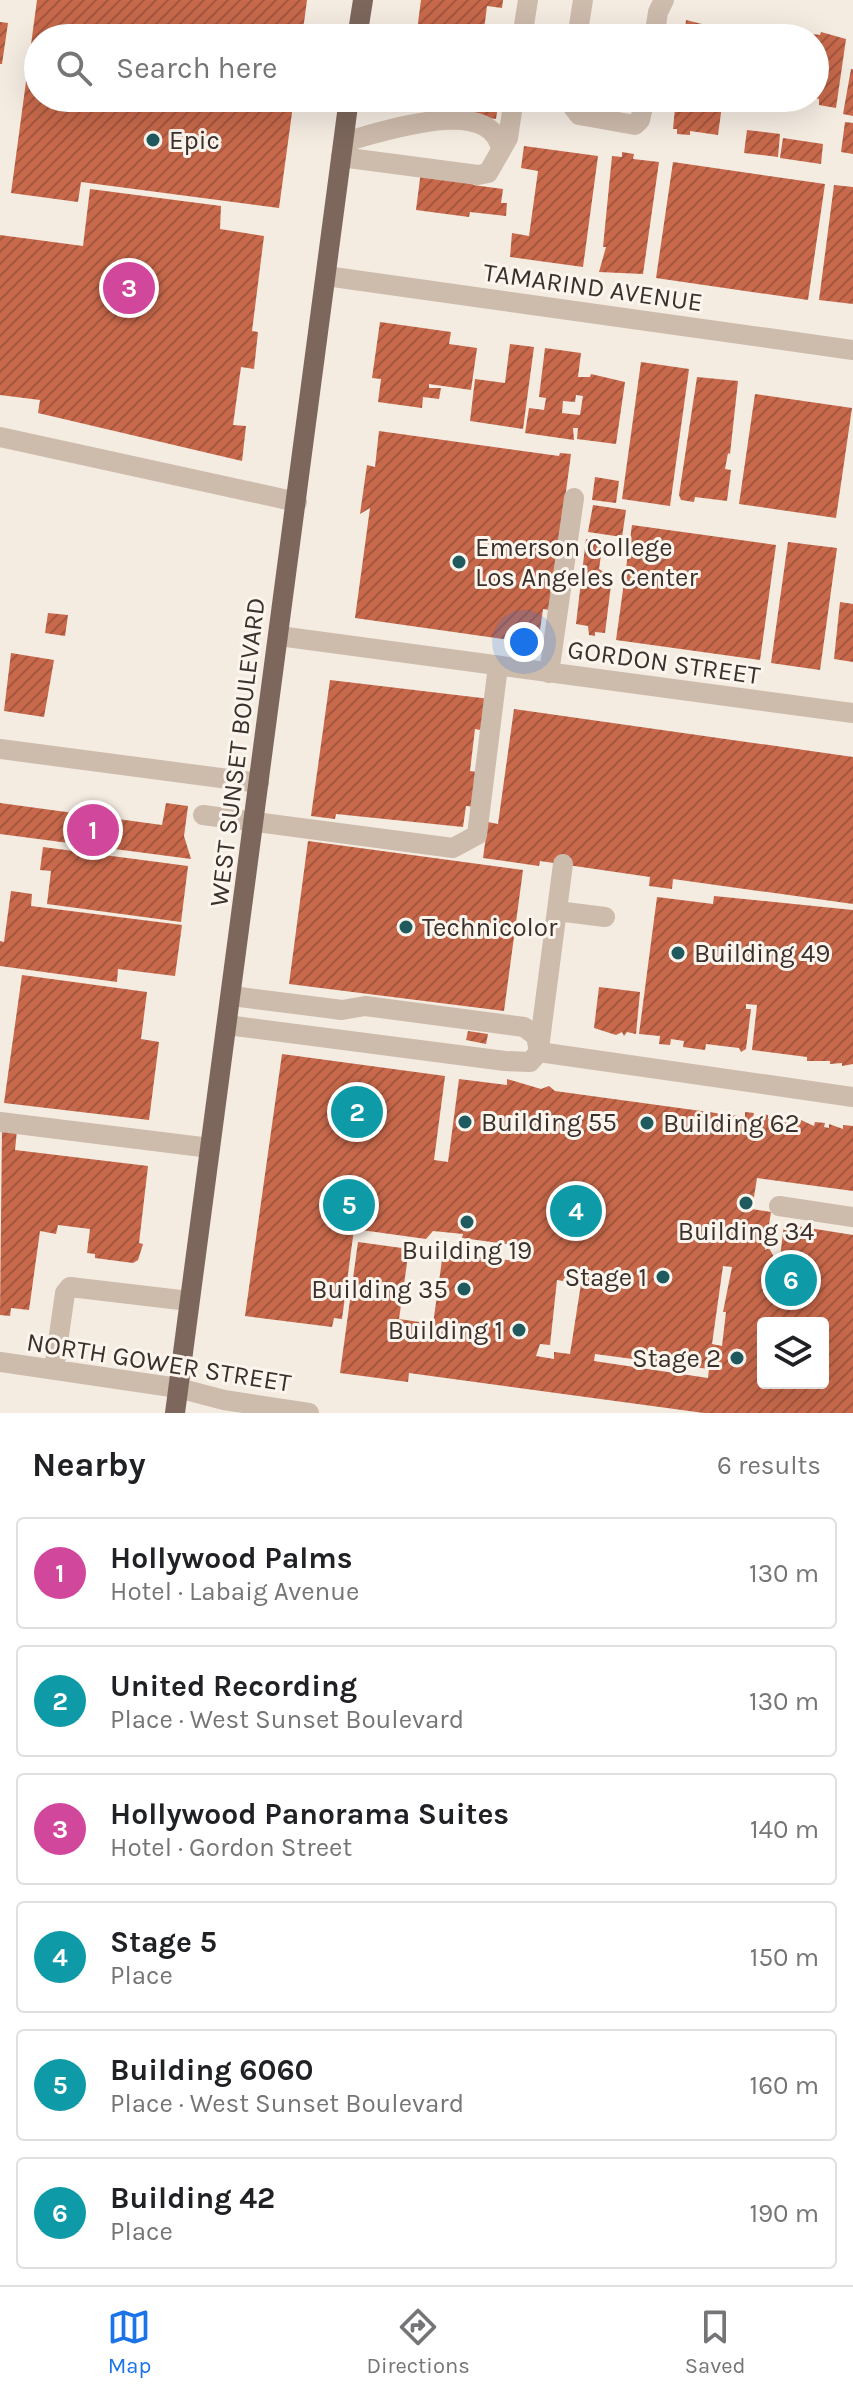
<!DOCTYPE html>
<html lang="en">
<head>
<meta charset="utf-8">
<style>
  :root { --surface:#fff; --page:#f2f2f2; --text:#202124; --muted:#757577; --line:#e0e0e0; --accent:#1a73e8 }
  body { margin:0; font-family:Karla,sans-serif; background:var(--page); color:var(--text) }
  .controls { position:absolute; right:24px; bottom:24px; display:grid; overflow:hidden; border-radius:8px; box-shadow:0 8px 32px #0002 }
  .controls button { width:72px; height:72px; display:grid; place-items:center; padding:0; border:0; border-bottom:2px solid var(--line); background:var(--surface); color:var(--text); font:40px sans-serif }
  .you { position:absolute; left:524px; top:642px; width:28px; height:28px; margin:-20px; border:6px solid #fff; border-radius:50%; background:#1a73e8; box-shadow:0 0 0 12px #1a73e833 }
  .badge { display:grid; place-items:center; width:52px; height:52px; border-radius:50%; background:var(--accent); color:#fff; font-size:26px; font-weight:700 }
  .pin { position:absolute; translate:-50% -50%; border:4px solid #fff; box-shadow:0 2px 8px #0006 }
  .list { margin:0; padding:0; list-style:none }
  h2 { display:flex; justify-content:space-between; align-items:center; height:104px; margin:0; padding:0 32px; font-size:34px }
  h2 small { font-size:26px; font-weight:400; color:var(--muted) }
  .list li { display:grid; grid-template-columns:52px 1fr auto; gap:24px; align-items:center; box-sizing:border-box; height:112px; margin:0 16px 16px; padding:0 16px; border:2px solid var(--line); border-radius:8px }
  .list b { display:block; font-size:30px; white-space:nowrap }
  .list p { margin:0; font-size:26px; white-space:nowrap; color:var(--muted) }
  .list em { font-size:26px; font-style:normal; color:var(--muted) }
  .icon { flex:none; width:44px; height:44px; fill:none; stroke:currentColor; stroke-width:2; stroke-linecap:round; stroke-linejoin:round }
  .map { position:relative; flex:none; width:853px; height:1413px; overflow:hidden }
  .search { position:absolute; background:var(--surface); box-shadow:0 8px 32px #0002; left:24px; right:24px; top:24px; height:88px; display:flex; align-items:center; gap:20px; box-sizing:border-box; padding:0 28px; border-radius:44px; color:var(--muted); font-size:30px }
  .sheet { height:872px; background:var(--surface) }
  nav { display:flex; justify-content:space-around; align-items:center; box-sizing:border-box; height:112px; border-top:2px solid var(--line); background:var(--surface); font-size:22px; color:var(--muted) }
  nav a { display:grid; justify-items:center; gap:4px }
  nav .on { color:var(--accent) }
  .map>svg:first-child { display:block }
  .building { fill:url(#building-hatch); fill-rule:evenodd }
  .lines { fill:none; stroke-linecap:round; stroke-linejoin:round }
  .minor { stroke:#cdbbac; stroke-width:20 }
  .major { stroke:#7d675c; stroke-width:20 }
  .poi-dot { fill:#1f5a5e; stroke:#fbf5ee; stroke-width:3 }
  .labels { text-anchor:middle; stroke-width:6; stroke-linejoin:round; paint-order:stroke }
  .poi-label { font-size:26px; fill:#3b302b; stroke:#fbf5ee; text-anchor:start }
  .street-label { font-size:26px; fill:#3b302b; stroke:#fbf5ee }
</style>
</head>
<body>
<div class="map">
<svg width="853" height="1413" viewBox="0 0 853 1413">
  <defs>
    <pattern id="building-hatch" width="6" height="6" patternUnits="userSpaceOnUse" patternTransform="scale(2)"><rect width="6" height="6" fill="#c8694b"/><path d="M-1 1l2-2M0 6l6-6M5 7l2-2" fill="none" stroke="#a4573f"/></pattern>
  </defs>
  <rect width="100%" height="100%" fill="#f4ebe1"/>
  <!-- building -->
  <path class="building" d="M37,0H307L302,38H38V98H294L279,208L81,182L78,202L11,193Z
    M421,0H503L502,8L487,6L483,38H416Z
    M686,20L706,25H732L731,38H684Z
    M0,22L8,23L2,64H0Z
    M741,30L773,34V38H740Z
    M821,32L846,39L836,108L819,105V99L815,98V38H805V33L820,35Z
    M851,69H853V116L843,114Z
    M408,98H499L496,119L406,107Z
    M676,98H723L718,135L690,131V135L677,134V129H673Z
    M845,122L853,123V154L841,152Z
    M747,130L780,134L778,157L744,153Z
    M783,138L823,144L821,164L780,158Z
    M524,146L598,156L583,267L510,257L512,233L529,236L538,171L521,168Z
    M622,152L634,154L633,159L659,162L643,274L599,272L606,247H603L612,156L622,157Z
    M673,162L825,184L808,300L656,278Z
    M421,171L474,178L473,185L503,189L501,203H507L506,216L470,212L469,217L416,210Z
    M834,185L853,187V304L819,300Z
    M90,189L221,206L220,229L264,236L252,331L258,332L254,369L241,367L233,425L246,426L242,461L38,413L40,400L0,395V235L83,246Z
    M380,322L451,332L449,344L477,348L471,390L429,384V388H441L439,399L423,397L422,408L378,402L381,379L372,378Z
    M510,344L534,347L523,429L470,421L475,379L505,383Z
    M545,348L581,353L578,377H590L591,374L625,382L616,444L577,439L578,428H573L574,440L525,433L529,408L544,410L546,398L539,397ZM576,395L583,396L580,415L562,413L563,401L575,402Z
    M641,362L689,369L670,506L622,499Z
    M697,377L738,381L730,454L728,453L725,469L731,470L727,501L695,497L694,502L681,500L679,495Z
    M755,394L852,408L836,518L739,504Z
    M379,431L559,456L560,453L571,454L550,610L543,609L538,644L355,618L370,508L360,514L367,465L375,467Z
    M595,477L619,481L616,503L592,500Z
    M593,505L626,510L622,537L588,532Z
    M632,525L776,545L760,660L616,640Z
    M586,539L603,541L599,569L612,577L605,633L595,632V636L589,635L588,626L576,624Z
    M788,542L837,548L820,670L771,663Z
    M840,602L853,604V662L834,659Z
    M48,613L68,615L65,636L45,633Z
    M11,653L54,660L44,717L4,711Z
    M330,680L490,699L486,731L475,729L470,771L479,772L475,807L466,806L463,827L336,814L335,819L311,816Z
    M514,709L853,757V904L673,879L672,889L649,886L650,877L540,861L539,866L483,858L488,822L498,824Z
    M0,803L162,825L166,803L188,806L184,836L191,859L0,834Z
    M308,841L523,870L504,1011L289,984Z
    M43,847L188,866L181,922L47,904L51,871L40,870Z
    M11,891L32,894L31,906L182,925L175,976L118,969L117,982L0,966V941L4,942Z
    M714,896L853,910V1064L842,1066V1063L830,1064V1061H807V1057L752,1050L757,1005L746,1004V1009H751L746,1049L741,1052L739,1048L706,1044L705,1050L683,1047L684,1041L671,1039L670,1045L659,1044L660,1036L639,1034L657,897L713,904Z
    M22,975L147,992L141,1039L159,1042L149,1120L4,1103Z
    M599,987L640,992L636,1034L627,1032L624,1036L622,1032L616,1035L594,1028Z
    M468,1031L488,1034L486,1044L466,1040Z
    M282,1054L445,1076L434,1160L448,1162L459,1079L507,1085V1079L541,1089L549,1086L555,1091L745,1117V1112L754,1113L753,1117L759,1118V1114L768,1115V1119H797V1124H800L801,1120L814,1126L815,1122L825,1123L824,1127L829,1128V1124L843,1129V1125L853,1126V1191L757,1178L752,1209L771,1212L765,1250L769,1248L774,1257L780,1258L784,1224L853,1235V1413H704L409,1373L408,1382L340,1373L358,1242L409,1249L399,1319L433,1324L443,1253L527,1262L529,1247L462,1238L463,1234L433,1231L426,1239L354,1229L342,1319L334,1318L332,1327L245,1316ZM723,1266L732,1267L723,1312H726L722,1346L712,1344ZM557,1280L581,1284L570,1354L554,1352V1359L536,1356L540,1344L550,1345ZM763,1323H823V1383H763ZM595,1354L709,1369L708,1378L594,1361Z
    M2,1128L17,1130L15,1150L148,1166L139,1243L143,1244L138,1260L133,1263L95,1258V1254L87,1253L90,1229L58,1225L56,1234L40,1231L29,1310L11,1308L10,1316L0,1315Z"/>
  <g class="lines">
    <!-- minor -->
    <path class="minor" d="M522,38L528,0
      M577,38L583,0
      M654,38L658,12L664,0
      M570,98V103L579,115L635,125L640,120L645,98
      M344,142C379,133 495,92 501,151
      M341,157L478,175L488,173L508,138L514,98
      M326,276L853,350
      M0,437L297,502
      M279,636L853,713
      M549,673L574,498
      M0,749L259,783
      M203,815L453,848L477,835L498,666
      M557,911L605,917
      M232,996L342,1010L365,1006L524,1027L536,1036L539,1052
      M227,1025L505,1061L530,1062L539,1052
      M539,1048L563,864
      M539,1052L853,1097
      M0,1122L210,1148
      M779,1206L853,1217
      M0,1362L178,1388L224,1400L309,1413
      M54,1370L65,1293L70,1287L189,1301"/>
    <!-- major -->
    <path class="major" d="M357,38L363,0
      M175,1413L349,98"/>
  </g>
  <!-- markers -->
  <g class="poi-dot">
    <circle cx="153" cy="140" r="8"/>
    <circle cx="459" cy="562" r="8"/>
    <circle cx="406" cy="927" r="8"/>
    <circle cx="678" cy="953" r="8"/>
    <circle cx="465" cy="1122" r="8"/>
    <circle cx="647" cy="1123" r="8"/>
    <circle cx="746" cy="1203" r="8"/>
    <circle cx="467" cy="1222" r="8"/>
    <circle cx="663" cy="1277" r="8"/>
    <circle cx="464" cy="1289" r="8"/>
    <circle cx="519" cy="1330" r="8"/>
    <circle cx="737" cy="1358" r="8"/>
  </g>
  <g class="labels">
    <!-- poi labels -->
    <g class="poi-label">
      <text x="169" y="149">Epic</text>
      <text x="475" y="556">Emerson College<tspan x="475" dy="30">Los Angeles Center</tspan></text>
      <text x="422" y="936">Technicolor</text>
      <text x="694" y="962">Building 49</text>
      <text x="481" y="1131">Building 55</text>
      <text x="663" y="1132">Building 62</text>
      <text x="746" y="1240" text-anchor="middle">Building 34</text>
      <text x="467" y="1259" text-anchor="middle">Building 19</text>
      <text x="647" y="1286" text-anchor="end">Stage 1</text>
      <text x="448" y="1298" text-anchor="end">Building 35</text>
      <text x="503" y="1339" text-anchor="end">Building 1</text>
      <text x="721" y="1367" text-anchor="end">Stage 2</text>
    </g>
    <!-- street labels -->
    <g class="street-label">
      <text transform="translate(593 287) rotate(8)" y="9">TAMARIND AVENUE</text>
      <text transform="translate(664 662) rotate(8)" y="9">GORDON STREET</text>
      <text transform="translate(237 752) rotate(-83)" y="9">WEST SUNSET BOULEVARD</text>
      <text transform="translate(159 1362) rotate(9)" y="9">NORTH GOWER STREET</text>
    </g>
  </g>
</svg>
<div class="controls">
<button><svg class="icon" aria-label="layers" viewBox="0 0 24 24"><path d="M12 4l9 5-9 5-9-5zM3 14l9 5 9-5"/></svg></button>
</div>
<div class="you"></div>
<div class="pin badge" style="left:93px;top:830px;background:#d1479c">1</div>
<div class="pin badge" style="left:357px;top:1112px;background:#0f9aa8">2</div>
<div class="pin badge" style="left:129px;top:288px;background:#d1479c">3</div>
<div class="pin badge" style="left:576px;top:1211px;background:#0f9aa8">4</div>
<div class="pin badge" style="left:349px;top:1205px;background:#0f9aa8">5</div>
<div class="pin badge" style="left:791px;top:1280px;background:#0f9aa8">6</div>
<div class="search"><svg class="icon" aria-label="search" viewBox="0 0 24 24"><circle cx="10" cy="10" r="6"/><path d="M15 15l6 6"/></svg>Search here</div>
</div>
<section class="sheet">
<h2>Nearby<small>6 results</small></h2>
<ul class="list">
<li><span class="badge" style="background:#d1479c">1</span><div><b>Hollywood Palms</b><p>Hotel · Labaig Avenue</p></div><em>130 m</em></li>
<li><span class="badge" style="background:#0f9aa8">2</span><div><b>United Recording</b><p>Place · West Sunset Boulevard</p></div><em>130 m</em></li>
<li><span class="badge" style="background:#d1479c">3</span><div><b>Hollywood Panorama Suites</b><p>Hotel · Gordon Street</p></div><em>140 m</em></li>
<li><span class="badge" style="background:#0f9aa8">4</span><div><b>Stage 5</b><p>Place</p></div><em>150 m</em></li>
<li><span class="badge" style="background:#0f9aa8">5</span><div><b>Building 6060</b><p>Place · West Sunset Boulevard</p></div><em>160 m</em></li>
<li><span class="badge" style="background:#0f9aa8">6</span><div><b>Building 42</b><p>Place</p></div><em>190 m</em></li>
</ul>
</section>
<nav>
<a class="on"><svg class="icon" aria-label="map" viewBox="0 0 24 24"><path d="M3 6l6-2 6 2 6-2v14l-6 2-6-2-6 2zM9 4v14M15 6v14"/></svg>Map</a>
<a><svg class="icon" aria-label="directions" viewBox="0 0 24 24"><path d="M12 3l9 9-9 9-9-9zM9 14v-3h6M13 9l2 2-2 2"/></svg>Directions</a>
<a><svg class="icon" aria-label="saved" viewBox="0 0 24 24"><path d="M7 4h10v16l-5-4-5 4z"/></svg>Saved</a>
</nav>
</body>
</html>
